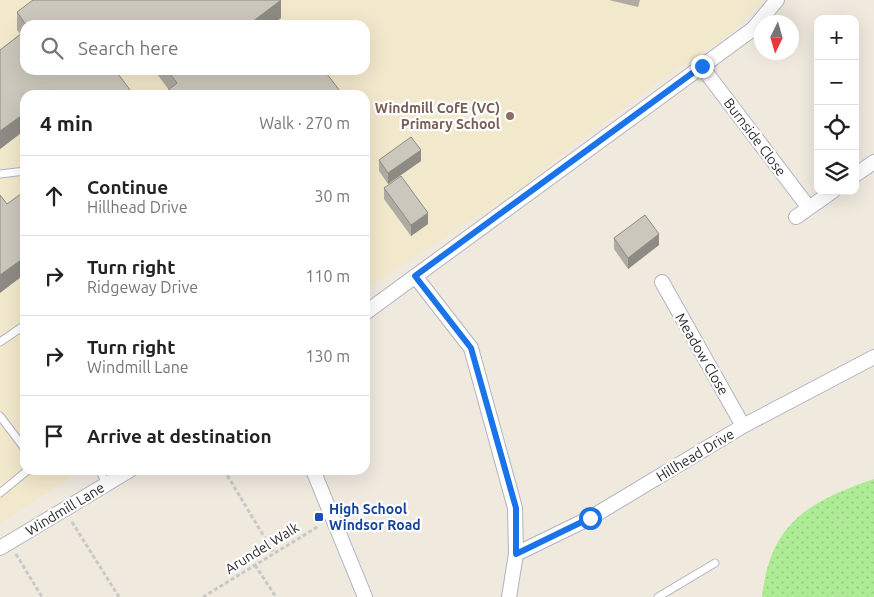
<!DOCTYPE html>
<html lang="en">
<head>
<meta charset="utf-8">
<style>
  :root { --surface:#fff; --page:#f2f2f2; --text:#222; --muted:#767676; --line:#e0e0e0 }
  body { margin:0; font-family:Ubuntu,sans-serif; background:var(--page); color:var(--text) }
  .controls { position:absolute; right:15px; top:15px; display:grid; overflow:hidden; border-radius:10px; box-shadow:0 5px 20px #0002 }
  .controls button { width:45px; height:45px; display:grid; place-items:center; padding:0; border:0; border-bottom:1px solid var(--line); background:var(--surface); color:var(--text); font:25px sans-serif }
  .compass { position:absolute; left:754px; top:15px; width:45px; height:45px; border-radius:50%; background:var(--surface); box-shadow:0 5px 20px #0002; rotate:185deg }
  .stop { position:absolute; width:15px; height:15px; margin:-11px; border:4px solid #1a73e8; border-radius:50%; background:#fff }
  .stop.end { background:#1a73e8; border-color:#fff; box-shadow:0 1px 5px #0008 }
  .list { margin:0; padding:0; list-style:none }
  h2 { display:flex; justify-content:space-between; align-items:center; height:65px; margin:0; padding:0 20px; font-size:21px }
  h2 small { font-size:16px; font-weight:400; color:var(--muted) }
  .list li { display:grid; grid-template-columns:32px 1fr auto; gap:15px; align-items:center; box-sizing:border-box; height:80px; padding:0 20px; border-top:1px solid var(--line) }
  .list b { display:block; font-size:19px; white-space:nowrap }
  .list p { margin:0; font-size:16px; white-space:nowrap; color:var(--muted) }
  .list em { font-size:16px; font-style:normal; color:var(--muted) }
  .icon { flex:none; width:28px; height:28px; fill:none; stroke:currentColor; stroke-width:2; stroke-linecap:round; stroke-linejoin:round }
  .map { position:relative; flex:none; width:874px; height:597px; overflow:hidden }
  .search { position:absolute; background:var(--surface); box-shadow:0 5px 20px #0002; left:20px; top:20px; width:350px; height:55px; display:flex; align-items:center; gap:12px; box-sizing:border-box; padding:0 18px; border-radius:15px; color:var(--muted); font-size:19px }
  .panel { position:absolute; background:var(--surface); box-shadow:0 5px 20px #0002; left:20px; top:90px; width:350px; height:385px; border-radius:15px }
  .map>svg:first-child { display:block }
  .education { fill:#f2e8cc; fill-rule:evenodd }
  .grass { fill:url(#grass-dots) }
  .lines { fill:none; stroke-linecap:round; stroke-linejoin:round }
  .lane-casing { stroke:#b2b3c2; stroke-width:9 }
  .street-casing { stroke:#b2b3c2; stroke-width:16 }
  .path { stroke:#c8c8c8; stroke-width:3; stroke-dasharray:4 2.5; stroke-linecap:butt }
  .lane { stroke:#fff; stroke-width:7 }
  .street { stroke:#fff; stroke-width:14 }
  .wall { fill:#afaba2 }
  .shaded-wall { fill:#8e8b84 }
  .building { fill:#cbc7bc; stroke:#8e8b84 }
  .route { stroke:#1a73e8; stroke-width:6 }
  .education-dot { fill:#8d6e63; stroke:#fff; stroke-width:2 }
  .transit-dot { fill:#1a4fb4; stroke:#fff; stroke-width:2 }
  .labels { text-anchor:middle; stroke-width:4.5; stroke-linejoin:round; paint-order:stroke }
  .education-label { font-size:14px; font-weight:bold; fill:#785e54; stroke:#fff; text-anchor:end }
  .street-label { font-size:14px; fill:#2d2d2d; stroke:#fff }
  .transit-label { font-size:14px; font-weight:bold; fill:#164399; stroke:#fff; text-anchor:start }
</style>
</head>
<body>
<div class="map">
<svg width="874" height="597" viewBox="0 0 874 597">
  <defs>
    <pattern id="grass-dots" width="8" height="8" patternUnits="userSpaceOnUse" patternTransform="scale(1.25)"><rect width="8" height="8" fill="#aeeb95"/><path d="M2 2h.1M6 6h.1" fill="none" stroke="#96ca81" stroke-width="1.8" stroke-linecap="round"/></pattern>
  </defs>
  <rect width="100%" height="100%" fill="#efe9de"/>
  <!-- education -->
  <path class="education" d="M0,0H763L728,36L676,69L561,155L527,184L365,289V95H25V470H82L0,523ZM25,25H365V70H25Z"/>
  <!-- grass -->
  <path class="grass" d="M874,479V597H762C770,523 808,502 874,479Z"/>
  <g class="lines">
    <!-- lane casing -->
    <g class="lane-casing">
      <path id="lane" d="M0,174L25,171
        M0,342L25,325
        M0,416L25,449
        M100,470L106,485
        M0,493L28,470
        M658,597L715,563"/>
    </g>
    <!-- street casing -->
    <g class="street-casing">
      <path id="street" d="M702,67L809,208
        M855,175L874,162
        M796,217L833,191
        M415,276L471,348L515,508L516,554L509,597
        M662,282L743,426
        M365,313L753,29L777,0
        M313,470L365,597
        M0,548L130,470
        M516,554L590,518L743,426L874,357"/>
    </g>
    <!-- path -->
    <path class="path" d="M224,470L274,553
      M72,522L119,597
      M16,554L42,597
      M255,565L276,597
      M203,597L319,526"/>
    <!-- lane -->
    <use href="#lane" class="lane"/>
    <!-- street -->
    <use href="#street" class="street"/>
  </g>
  <!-- wall -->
  <path class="wall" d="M609,0H640L638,7Z
    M17,12L281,18L272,25H25V70L134,95H25V130L0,149V50L20,34L17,30Z
    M154,70H324L169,90Z
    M379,160L421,161L388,184L379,171Z
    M384,188L428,224L411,236L384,199Z
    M614,238L659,245L628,269L614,249Z"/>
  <!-- shaded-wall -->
  <path class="shaded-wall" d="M281,0V18L272,25H248Z
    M56,90V95H49Z
    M25,113V130L0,149V131Z
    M421,150V161L388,184V173Z
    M428,213V224L411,236V225Z
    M659,234V245L628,269V258Z
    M25,257V274L0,293V275Z"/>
  <!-- building -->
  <path class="building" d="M33,0H281L248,25H26L17,12Z
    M25,31V70H115L134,95H60L56,90L49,95H25V113L0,131V50Z
    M167,70H324L343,95H162L177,83Z
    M411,137L421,150L388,173L379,160Z
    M401,176L428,213L411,225L384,188Z
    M25,191V257L0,275V195L7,204Z
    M645,215L659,234L628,258L614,238Z"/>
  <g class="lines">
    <!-- route -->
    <path class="route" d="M590,518L516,554V508L471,348L415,276L702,66"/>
  </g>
  <!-- markers -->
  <circle class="education-dot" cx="510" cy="116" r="5"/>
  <rect class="transit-dot" x="314" y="512" width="10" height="10" rx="2.5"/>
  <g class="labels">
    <!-- education labels -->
    <g class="education-label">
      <text x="500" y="113">Windmill CofE (VC)<tspan x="500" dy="16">Primary School</tspan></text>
    </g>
    <!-- street labels -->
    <g class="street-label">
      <text transform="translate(755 137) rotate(53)" y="5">Burnside Close</text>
      <text transform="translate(702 354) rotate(60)" y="5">Meadow Close</text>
      <text transform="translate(695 455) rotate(-31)" y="5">Hillhead Drive</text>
      <text transform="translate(65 509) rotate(-31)" y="5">Windmill Lane</text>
      <text transform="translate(262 548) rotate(-32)" y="5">Arundel Walk</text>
    </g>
    <!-- transit labels -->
    <g class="transit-label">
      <text x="329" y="514">High School<tspan x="329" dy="16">Windsor Road</tspan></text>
    </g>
  </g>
</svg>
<div class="controls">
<button>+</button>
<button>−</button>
<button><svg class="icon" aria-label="locate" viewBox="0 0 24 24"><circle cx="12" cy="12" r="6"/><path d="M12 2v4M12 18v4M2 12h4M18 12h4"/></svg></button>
<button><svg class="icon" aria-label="layers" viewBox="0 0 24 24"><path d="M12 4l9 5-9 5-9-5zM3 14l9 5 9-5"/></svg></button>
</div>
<svg class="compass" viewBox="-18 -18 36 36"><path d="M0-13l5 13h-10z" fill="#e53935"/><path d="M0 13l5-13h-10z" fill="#767676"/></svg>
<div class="stop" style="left:590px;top:518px"></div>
<div class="stop end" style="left:702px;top:66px"></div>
<div class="search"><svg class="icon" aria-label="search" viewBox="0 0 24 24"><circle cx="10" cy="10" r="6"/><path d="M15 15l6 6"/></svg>Search here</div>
<section class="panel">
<h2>4 min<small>Walk · 270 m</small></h2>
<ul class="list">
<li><svg class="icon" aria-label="ahead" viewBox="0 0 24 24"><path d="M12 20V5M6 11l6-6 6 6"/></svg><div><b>Continue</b><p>Hillhead Drive</p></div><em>30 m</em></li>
<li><svg class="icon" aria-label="right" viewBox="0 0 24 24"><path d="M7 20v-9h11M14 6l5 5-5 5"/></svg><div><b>Turn right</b><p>Ridgeway Drive</p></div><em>110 m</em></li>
<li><svg class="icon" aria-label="right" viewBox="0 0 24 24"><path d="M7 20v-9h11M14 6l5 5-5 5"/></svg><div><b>Turn right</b><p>Windmill Lane</p></div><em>130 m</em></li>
<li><svg class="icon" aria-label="arrive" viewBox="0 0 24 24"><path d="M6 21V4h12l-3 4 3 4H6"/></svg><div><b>Arrive at destination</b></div></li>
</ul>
</section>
</div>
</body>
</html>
